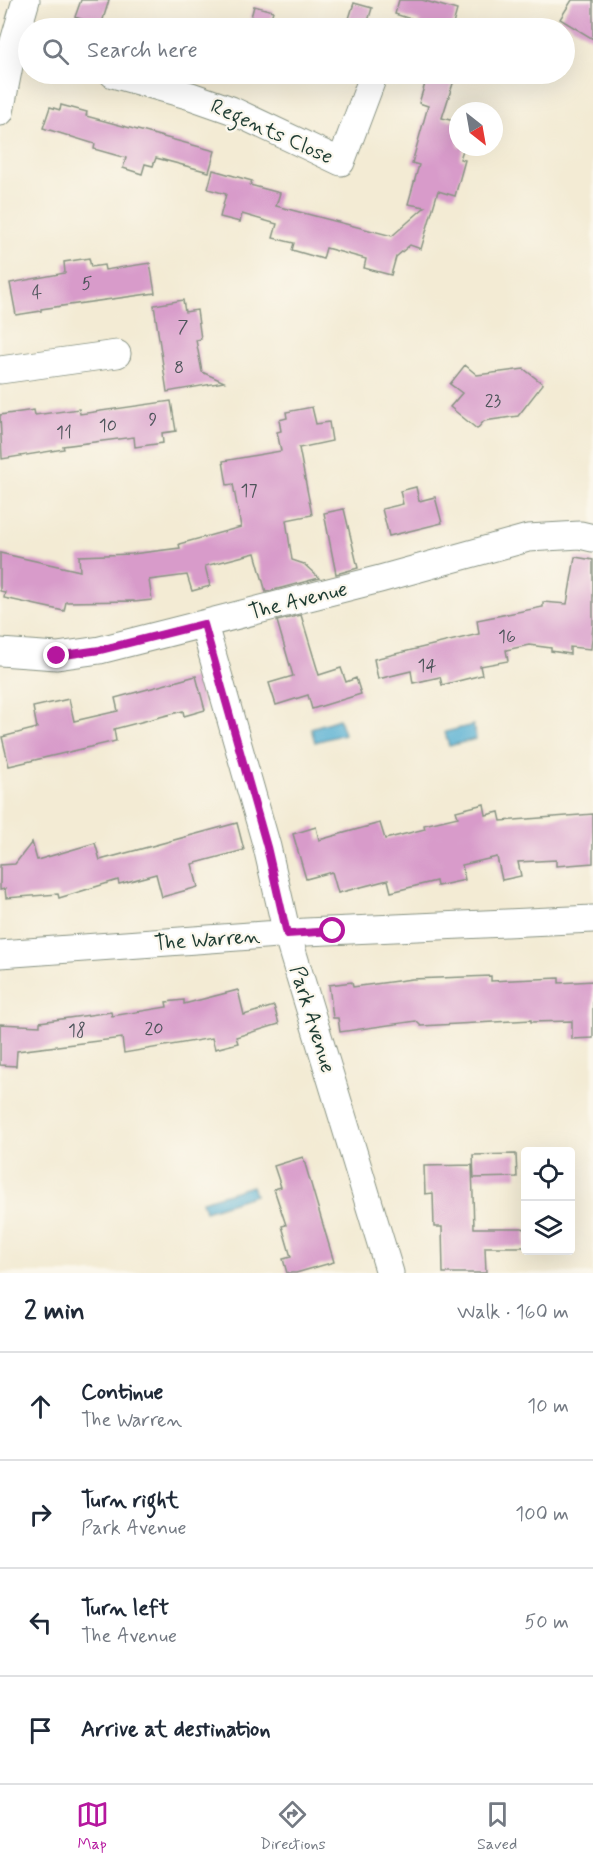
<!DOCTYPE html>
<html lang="en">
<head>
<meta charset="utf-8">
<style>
  :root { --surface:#fff; --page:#f2f2f3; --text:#1f2937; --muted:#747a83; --line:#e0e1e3; --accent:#b5179e }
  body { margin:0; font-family:Mynerve,sans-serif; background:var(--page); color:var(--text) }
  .controls { position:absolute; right:18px; bottom:18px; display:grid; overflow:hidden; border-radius:6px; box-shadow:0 6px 24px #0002 }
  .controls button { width:54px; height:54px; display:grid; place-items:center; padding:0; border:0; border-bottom:2px solid var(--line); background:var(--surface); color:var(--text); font:30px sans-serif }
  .compass { position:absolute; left:449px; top:102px; width:54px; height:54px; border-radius:50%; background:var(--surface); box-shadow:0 6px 24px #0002; rotate:149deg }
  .stop { position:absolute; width:18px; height:18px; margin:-14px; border:4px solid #b5179e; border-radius:50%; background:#fff }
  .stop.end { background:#b5179e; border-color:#fff; box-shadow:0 2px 6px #0008 }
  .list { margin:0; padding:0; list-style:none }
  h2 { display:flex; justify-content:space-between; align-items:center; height:78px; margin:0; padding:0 24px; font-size:26px }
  h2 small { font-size:20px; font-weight:400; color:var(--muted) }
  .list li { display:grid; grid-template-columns:39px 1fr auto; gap:18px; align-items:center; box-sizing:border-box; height:108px; padding:0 24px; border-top:2px solid var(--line) }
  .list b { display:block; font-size:22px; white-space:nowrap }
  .list p { margin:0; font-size:20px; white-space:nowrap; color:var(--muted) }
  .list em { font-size:20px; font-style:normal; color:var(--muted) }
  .icon { flex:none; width:33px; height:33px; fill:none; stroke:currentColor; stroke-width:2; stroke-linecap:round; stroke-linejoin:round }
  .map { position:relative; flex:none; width:593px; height:1273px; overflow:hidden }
  .search { position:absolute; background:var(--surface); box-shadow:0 6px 24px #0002; left:18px; right:18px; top:18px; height:66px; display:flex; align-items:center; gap:15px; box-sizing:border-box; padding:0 21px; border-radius:33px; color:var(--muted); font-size:22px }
  .sheet { height:510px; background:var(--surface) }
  nav { display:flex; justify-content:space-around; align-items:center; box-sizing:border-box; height:84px; border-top:2px solid var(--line); background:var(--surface); font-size:16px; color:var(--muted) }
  nav a { display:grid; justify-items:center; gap:3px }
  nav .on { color:var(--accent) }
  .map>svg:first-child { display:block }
  .water { fill:#54afd2; stroke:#3a7683; stroke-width:1.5 }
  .building { fill:#d89bca }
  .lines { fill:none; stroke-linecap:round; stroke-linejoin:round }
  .minor-casing { stroke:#899484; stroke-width:29 }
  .minor { stroke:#fff; stroke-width:27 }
  .route { stroke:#b5179e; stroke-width:8 }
  .labels { text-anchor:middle; stroke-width:4.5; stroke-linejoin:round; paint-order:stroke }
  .number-label { font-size:18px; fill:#4d545a }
  .street-label { font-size:21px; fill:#1f3d34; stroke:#fbf7ec }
</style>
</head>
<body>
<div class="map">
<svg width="593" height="1273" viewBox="0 0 593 1273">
  <rect width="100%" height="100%" fill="#fbf7ec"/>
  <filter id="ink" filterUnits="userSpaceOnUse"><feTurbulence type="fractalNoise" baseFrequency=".0167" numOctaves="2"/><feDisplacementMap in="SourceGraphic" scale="12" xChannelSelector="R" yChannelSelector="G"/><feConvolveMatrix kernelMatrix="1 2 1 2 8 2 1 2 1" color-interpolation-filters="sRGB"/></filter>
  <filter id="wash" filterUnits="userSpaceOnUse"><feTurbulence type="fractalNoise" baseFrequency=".008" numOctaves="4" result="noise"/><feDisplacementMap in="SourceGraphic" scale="24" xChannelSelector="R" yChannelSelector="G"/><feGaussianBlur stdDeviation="1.35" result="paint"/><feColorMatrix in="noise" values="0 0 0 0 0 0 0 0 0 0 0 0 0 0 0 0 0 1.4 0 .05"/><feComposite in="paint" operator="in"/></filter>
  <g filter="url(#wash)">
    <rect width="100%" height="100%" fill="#f3ebd4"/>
    <!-- water -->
    <path class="water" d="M339,719L344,734L315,742L311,728Z
      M473,725L476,739L449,746L445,732Z
      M252,1186L255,1195L205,1211L202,1201Z"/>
    <g id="blocks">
      <!-- building -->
      <path class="building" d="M81,0H109L101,26L75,17Z
        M399,0H422L457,10L452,28H418L420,22L395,14Z
        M572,0H593V39L560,19Z
        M354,3L372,8L366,28H346Z
        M254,6L273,11L268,28H248Z
        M428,74H456L442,118L458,122V147H464L460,159L465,160L455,196L438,191L421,249L410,245L396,257L391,275L364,268L366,259L326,248L323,259L292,250L294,243L273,238L277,224L242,214L240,222L220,217L226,194L208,189L213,170L252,181L250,185L280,193L276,206L392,236L425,207L408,204L419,165L412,163L428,106L419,103Z
        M61,105L87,112L86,116L215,151L209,172L156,158L153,166L145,164L142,174L123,168L126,158L94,149L95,144L43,128L50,107L60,110Z
        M89,258L91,267L104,265L105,270L150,263L155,293L41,309V311L16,315L10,283L65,273L64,262Z
        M183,300L185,312L197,310L201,339L196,340L202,372L224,382L167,392L154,305Z
        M465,365L477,375L524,369L543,384L518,416L484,421L477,429L450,407L462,393L450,384Z
        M171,401L176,431L162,433L163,443L135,447L134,437L63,446L64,449L2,459L0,415L34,410L35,415L79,409L80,414Z
        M312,407L316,424L329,422L332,441L299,448L312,515L286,520L292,560L304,564L319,578L266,592L255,553L205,566L210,586L192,591L187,575L149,580L152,600L134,602V601L66,602L64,611L4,598L5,592L0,591V553L80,571L79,556L132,554L180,548L179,544L241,527L233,484L227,485L223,461L281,451L277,432L281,431L279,420L287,418L286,412Z
        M416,487L419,501L435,497L442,523L389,536L382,509L403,504L400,491Z
        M344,509L358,568L336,574L324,513Z
        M575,557L593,560V625L591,649L570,647V654L551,651V648L529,645L506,650L508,661L480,666L482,675L442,685L440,677L413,683L411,671L378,679L374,659L479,634L477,620L543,607V602L567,604Z
        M301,615L319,675L341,668L346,682L356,678L361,694L312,709L308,695L276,705L269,683L293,676L277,621Z
        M196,676L205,710L184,716L183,711L114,729L116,741L9,766L2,737L37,728L33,707L69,699L74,721L118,711L115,698Z
        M484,804L486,815L499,812L501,821L593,814V863L556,866V860L518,862L521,876L502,880L497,857L462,865L465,880L437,886L436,881L391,892L388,880L338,893L332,872L306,879L293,834L316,827L319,840L380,823L385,839L425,829L424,825L458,817L456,811Z
        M237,823L244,850L192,864L198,887L162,897L156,874L119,884L118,880L59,898L58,894L6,898L5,889L0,890V865L15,864L32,842L37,860L95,843L100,860Z
        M491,976V981L559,978V983L593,981V1038L572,1039V1021L531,1022V1020L421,1026L416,1021L340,1032L338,1018H333L329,985L352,982L353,987L412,979Z
        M238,990L244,1015L274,1006L279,1024L236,1037L238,1043L215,1049L212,1038L124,1053L122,1038L17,1051L16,1066L0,1065V1024L40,1026V1022L111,1012L112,1016L167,1007L166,1002L184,1000V1004Z
        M516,1154L517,1177L474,1178L473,1155Z
        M303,1157L334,1262L296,1273H287L283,1259L291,1257L282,1226L286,1225L274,1189L281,1187L274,1166Z
        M472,1165L474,1228H522L525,1229V1247H485L486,1273H443L442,1227H434L433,1193L425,1194L424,1166Z"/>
    </g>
  </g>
  <g filter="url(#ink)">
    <use href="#blocks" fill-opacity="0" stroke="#899484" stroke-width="1.5"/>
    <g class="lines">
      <!-- minor casing -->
      <g class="minor-casing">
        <path id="minor" d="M113,74L191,96L231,110L341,162L374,74
          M0,112L13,45L26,0
          M0,370L117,354
          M204,625L267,847L287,934L390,1273
          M0,652L57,656L100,650L380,579L528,538L580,535L593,538
          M0,954L306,932L593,919"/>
      </g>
      <!-- minor -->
      <use href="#minor" class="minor"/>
    </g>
  </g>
  <g class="lines" filter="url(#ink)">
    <!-- route -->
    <path class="route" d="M57,656L100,650L204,624L267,847L287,934L333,931"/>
  </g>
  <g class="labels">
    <!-- number labels -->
    <g class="number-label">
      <text x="87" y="289">5</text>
      <text x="37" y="298">4</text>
      <text x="183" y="332">7</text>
      <text x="179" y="373">8</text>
      <text x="493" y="406">23</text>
      <text x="153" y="425">9</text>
      <text x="108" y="431">10</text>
      <text x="64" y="438">11</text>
      <text x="249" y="496">17</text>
      <text x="507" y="642">16</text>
      <text x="427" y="671">14</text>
      <text x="154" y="1034">20</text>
      <text x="77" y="1036">18</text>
    </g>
    <!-- street labels -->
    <g class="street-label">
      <text transform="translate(272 131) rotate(24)" y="7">Regents Close</text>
      <text transform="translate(298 600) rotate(-14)" y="7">The Avenue</text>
      <text transform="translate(207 939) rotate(-4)" y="7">The Warren</text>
      <text transform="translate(313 1019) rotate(73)" y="7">Park Avenue</text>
    </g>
  </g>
</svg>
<div class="controls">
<button><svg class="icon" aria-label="locate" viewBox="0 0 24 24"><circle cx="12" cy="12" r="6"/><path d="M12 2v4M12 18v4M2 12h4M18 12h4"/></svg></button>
<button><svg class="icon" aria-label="layers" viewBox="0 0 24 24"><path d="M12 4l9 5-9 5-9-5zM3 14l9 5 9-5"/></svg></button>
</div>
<svg class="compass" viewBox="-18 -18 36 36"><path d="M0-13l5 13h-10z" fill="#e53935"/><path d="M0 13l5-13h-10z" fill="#747a83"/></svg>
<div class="stop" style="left:333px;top:931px"></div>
<div class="stop end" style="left:57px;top:656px"></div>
<div class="search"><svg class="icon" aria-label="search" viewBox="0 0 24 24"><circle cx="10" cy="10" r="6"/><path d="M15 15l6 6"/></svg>Search here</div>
</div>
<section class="sheet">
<h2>2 min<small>Walk · 160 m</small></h2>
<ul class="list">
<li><svg class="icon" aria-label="ahead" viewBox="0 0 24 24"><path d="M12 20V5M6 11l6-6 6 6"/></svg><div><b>Continue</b><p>The Warren</p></div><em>10 m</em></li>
<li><svg class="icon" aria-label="right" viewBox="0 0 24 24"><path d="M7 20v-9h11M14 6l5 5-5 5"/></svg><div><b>Turn right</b><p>Park Avenue</p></div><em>100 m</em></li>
<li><svg class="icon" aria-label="left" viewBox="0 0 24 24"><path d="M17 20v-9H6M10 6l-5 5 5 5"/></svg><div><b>Turn left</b><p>The Avenue</p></div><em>50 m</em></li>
<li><svg class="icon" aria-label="arrive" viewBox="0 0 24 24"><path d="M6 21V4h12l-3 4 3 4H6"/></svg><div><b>Arrive at destination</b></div></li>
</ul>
</section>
<nav>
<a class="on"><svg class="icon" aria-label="map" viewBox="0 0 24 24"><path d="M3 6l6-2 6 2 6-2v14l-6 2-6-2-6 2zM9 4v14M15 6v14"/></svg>Map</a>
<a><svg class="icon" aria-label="directions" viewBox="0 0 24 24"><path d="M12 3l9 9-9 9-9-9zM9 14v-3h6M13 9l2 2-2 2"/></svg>Directions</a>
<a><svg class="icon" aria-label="saved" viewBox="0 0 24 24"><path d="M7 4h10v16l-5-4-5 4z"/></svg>Saved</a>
</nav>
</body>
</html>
